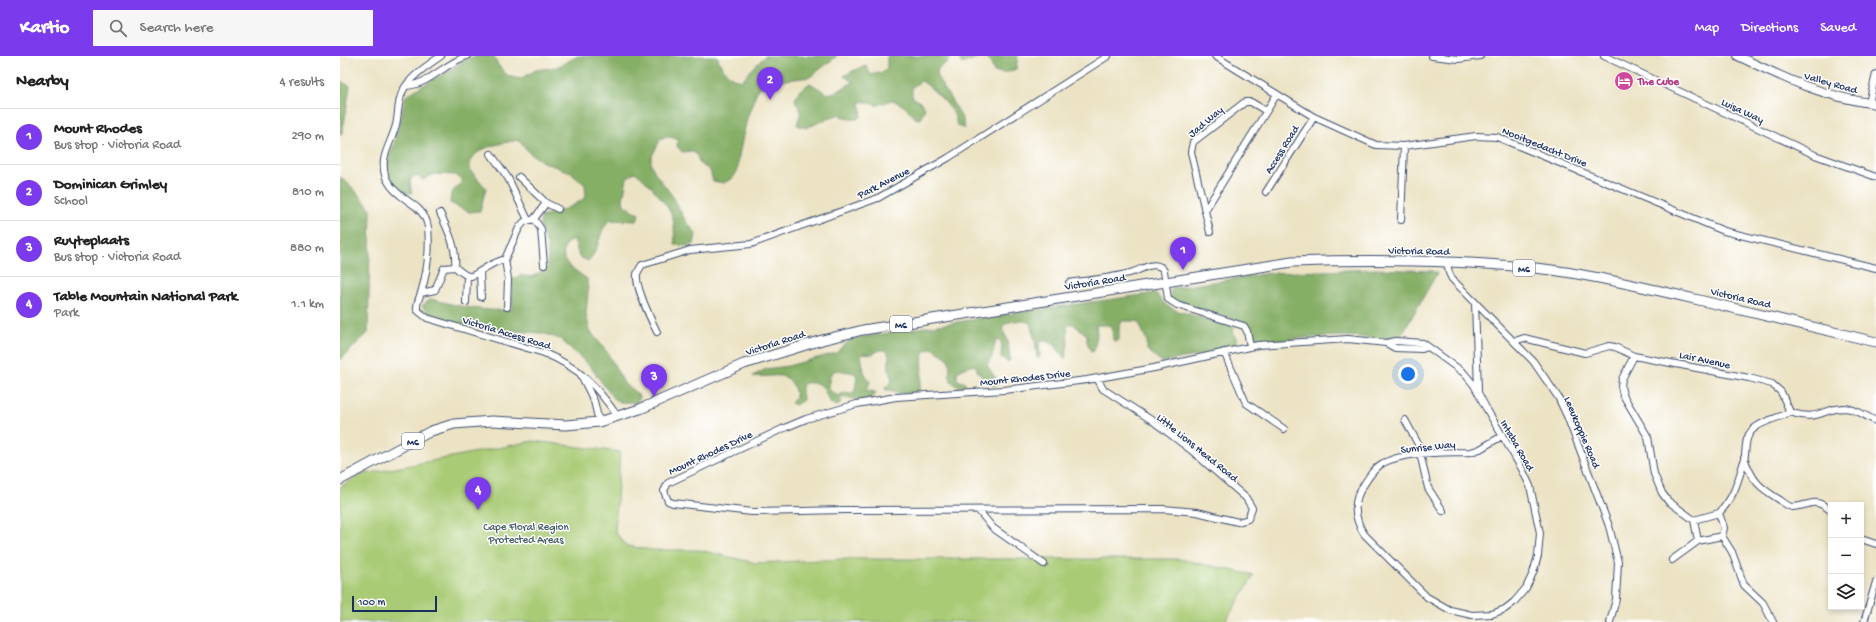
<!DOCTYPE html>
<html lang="en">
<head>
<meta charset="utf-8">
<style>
  :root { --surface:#fff; --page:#f6f6f6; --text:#222; --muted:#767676; --line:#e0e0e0; --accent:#7c3aed }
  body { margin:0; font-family:"Gochi Hand",sans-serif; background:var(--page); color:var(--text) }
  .controls { position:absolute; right:12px; bottom:12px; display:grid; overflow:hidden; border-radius:0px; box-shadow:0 2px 6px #0003 }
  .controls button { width:36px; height:36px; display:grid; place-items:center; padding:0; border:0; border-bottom:1px solid var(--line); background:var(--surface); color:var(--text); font:20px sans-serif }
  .scale { position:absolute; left:12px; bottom:10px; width:85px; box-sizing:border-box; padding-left:4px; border:2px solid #1b2f5e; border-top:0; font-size:11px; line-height:14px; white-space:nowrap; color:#1b2f5e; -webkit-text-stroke:3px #fff; paint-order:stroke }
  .you { position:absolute; left:1068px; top:318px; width:14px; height:14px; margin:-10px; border:3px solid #fff; border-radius:50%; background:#1a73e8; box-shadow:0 0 0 6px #1a73e833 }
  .badge { display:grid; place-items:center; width:26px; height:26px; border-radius:50%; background:var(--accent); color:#fff; font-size:13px; font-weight:700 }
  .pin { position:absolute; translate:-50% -33px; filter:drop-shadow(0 1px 2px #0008) }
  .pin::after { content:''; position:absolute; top:21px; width:14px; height:12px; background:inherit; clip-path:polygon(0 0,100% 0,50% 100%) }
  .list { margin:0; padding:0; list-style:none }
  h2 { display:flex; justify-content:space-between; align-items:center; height:52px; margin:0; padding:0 16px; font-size:17px }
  h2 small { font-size:13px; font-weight:400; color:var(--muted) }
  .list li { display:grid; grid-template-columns:26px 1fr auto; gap:12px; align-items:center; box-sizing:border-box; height:56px; padding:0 16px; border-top:1px solid var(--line) }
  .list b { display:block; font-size:15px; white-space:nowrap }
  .list p { margin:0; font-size:13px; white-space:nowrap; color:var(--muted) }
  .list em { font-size:13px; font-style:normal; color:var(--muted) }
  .icon { flex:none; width:22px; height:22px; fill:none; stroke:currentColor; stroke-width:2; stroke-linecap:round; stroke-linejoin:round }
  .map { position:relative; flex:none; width:1536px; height:566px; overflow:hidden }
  header { display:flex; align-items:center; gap:24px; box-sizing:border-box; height:56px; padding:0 20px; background:var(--accent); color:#fff }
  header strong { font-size:19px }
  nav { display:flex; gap:22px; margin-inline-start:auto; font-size:14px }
  .search { width:280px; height:36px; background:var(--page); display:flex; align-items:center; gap:10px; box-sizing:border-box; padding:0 14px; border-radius:0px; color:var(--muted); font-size:15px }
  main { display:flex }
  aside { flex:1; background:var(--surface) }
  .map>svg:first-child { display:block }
  .green { fill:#a9cb74; stroke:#627d69 }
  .forest { fill:#86af66; stroke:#506f62 }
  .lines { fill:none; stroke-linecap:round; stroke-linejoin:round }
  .street-casing { stroke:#3a4a6d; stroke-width:8 }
  .secondary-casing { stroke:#3a4a6d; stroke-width:10 }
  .primary-casing { stroke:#3a4a6d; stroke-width:11 }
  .street { stroke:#fff; stroke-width:6 }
  .secondary { stroke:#fff; stroke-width:8 }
  .primary { stroke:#fff; stroke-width:9 }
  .labels { text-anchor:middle; stroke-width:3; stroke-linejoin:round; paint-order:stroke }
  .shield { fill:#fff; stroke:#5f6d8e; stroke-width:1 }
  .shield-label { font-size:10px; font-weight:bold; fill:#1b2f5e }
  .hotel-label { font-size:11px; font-weight:bold; fill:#b23c85; stroke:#fff; text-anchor:start }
  .street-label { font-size:11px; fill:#1b2f5e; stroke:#fff }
  .park-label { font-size:11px; fill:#465e65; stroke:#fff }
</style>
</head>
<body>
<header>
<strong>Kartio</strong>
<div class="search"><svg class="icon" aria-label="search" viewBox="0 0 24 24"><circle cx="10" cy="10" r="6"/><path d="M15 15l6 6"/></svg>Search here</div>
<nav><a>Map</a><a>Directions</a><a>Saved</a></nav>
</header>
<main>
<aside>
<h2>Nearby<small>4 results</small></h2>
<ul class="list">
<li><span class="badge">1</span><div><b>Mount Rhodes</b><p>Bus stop · Victoria Road</p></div><em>290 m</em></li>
<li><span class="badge">2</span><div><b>Dominican Grimley</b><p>School</p></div><em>810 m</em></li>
<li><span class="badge">3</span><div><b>Ruyteplaats</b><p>Bus stop · Victoria Road</p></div><em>880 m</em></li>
<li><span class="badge">4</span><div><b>Table Mountain National Park</b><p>Park</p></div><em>1.1 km</em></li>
</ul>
</aside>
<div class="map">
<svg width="1536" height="566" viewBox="0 0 1536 566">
  <rect width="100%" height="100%" fill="#fff"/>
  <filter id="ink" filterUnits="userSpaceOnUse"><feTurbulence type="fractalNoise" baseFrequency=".025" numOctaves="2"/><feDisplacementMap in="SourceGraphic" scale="8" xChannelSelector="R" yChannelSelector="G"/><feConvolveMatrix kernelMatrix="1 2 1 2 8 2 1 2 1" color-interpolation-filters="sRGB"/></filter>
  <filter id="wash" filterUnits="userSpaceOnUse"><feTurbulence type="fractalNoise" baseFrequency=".012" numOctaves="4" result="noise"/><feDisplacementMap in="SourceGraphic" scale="16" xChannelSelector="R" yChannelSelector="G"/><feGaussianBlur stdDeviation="0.9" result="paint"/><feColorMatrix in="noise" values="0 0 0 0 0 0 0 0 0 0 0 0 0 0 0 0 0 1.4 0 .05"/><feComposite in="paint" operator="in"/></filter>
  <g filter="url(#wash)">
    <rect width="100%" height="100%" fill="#ece3c4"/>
    <!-- green -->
    <path class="green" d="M193,385L280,396L275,476L287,490L312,494H359L416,507L505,503H839L914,519L885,566H0V431L20,419Z"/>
    <!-- forest -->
    <path class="forest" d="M136,0H154L158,9L168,20L180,23L196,14L217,11L238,0H377C382,12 387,21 401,25L425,0H497L470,21L438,25L418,32L407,62L399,99L398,111L394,121L384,127L373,125L370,114L360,108L356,98L351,95L342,96L337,90L338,84L331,81L321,82L311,102V108L315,117L334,142L345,164L356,178L354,188L347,190L335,189C334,180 335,169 332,160C328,148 306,124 295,116L287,122L283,143L284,149L299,158L297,165L270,164C256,177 262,192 248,205L239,201L234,183C223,187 223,193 224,204L230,211L247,223L248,236L246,258L250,275L267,296L285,329L293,334L300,341L297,347L280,346L274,343L250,310L220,283L202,277L140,273L91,261L82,250L91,243C117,250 146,256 172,254V224L180,219L192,221L207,212L208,193L200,169L201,161C218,156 232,152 246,141L245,129L232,117L203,106L191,98L178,84C164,87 139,90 132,103C130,106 130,110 129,113L146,132L140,155L129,156L110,147L111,137L123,126L116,119L94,118L83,124L78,120H72L70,126L72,137C64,137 61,135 55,130C39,115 52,98 56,81C60,68 63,55 65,41C79,30 94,24 109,15C118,9 124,2 136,0Z
      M547,0H611L606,7L598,12L597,21L621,60L625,73L617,70C616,64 614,56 610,52C606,46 587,27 581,25L572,31V41L580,46L585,52L580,63L575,62C569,53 562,48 552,44C534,49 545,52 523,45L520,47L522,57L520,62C511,65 507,63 499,58L466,72L457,69L461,55L455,44L459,35L470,27L488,38L498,35L513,26L504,20L513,15L526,10L531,19L542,16L547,12Z
      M620,0H678L676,13L665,17L654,16L650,5L641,0L622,8L619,2Z
      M0,25L10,30L3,74L0,80Z
      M0,121L12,131L31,153L28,277L0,304Z
      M1036,213L1092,215L1097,217L1056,289C1017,272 955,284 913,287L908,271L895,263L839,248L831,243L830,235L835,232L931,217Z
      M816,237L827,250L838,255L894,271L893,276L897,284V289L855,300L822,306L807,294V285L798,265H782L779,272V284L776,286L773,284L772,273L769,269H756L757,279L754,295L751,296L747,286V279L733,268H729L727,270L728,287L725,303L714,288L702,284L699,285L700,301L697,302L695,284L690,267C682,263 668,264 662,271L668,286L670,303L668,306L661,301L662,288L660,285L656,284L651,303L647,309L656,323L657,328L654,331L639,318L635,309L624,312L617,316V324L625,327L626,331L622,332C603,326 613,315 608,302L592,292L583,297L580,335C574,337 565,339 559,337C554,336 552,333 546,334L545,331L550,328L552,324L549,315V299L546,294H540L532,298L523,297L521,299L524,316L530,326L526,334L535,336L536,338C529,345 519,348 511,342H500V339L504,336L512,337L515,334L517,321L515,317L497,314L492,316L489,322V334L497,339L501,345L499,349L495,350C483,343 488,327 474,327C469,327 466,326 462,329L463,344L455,349L451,347L456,341C452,310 433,323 413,320L426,313L448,310L496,297L511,283L674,257Z"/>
  </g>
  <g filter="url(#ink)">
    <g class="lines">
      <!-- street casing -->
      <g class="street-casing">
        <path id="street" d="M101,0C88,9 74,18 65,31C57,43 59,57 56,69C53,81 46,92 44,104C43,112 44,120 49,127C59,145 84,147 88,171C90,192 87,217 81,237C79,243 76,247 77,254L87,262L204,297C240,312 256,329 278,361
          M875,0L974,61L1036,89L1064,90L1136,80L1157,81L1384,175L1536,212
          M1092,0L1118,3L1140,0
          M1264,0L1475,99L1536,121
          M66,30C89,29 105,7 127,0
          M1529,47L1536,18
          M151,98L168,122L188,164
          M179,121L206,147L218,153
          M926,136L974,61
          M866,153L937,38
          M100,157C108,174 117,192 115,211
          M194,163L201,173L204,209
          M1061,164L1064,90
          M870,176L851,96L853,86L905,46H911L926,55
          M165,203L168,223L167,251
          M1107,207L1109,217L1112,223L1193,305L1218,341L1227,360L1269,470L1278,506L1276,543L1270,566
          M115,211C132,226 131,220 147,211C153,207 159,205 165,203L179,172L184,166L194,163L206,147
          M140,216L141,241
          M729,227C750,224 773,222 793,216C803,213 813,205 822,212L824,215L828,243L837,249L904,270L907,275L910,290
          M81,237L95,234L104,212L115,211
          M126,246L127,220
          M1135,246L1138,334
          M317,276C311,264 295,230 297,218C298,215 300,212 302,209L350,194L411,188L538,142L608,102L768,0
          M1175,285L1184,282L1245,297L1269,290L1275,291L1294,300L1409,322L1432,328L1441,336L1450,356C1479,366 1480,353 1504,352C1515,352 1527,361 1536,365
          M1046,287L1055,292L1082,293L1087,291
          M884,296L906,347L944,373
          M1294,300L1282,323L1281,330L1283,339L1308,381L1314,418L1322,437L1328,445L1354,464L1358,485
          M241,319L254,345L259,366
          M757,322L763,333L813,365L851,394L906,442L912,452L908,463L898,466L857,456L823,453L505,454L412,456L333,447L328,445L324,435L328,427L442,373L466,363L517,348L556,341L664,334L747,324L814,312L918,289L1008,283L1046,287L1056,285L1083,287L1124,317L1134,329L1146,352L1182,413L1190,430L1200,477L1198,500L1193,517L1186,532L1174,546L1165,553L1152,558L1132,559L1110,554L1087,541L1024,478C1014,462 1012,446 1023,430C1028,422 1034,412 1043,407C1068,395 1103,397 1131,396L1140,393L1162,380
          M1065,364L1078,388L1088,432L1103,455
          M1404,402C1413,426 1419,431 1440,444C1444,447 1448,451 1453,451C1471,450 1474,440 1491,455
          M638,454L653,472L704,508
          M1354,464L1379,457
          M1382,480L1392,496L1404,529L1423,547L1433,566
          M1521,483L1536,488
          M1332,504L1358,485L1382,480L1384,472L1379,457C1394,442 1398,425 1404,405C1407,392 1403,380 1416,371C1426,364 1439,362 1450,356
          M1524,566L1536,526"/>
      </g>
      <!-- secondary casing -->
      <g class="secondary-casing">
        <path id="secondary" d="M1398,0C1446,23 1483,41 1536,48"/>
      </g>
      <!-- primary casing -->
      <g class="primary-casing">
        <path id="primary" d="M0,424L91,375L114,368L152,365L226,369L259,366L300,353L404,308L482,284L523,274L952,206C1038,203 1126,204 1212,214C1262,221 1313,233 1363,245C1420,258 1478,272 1536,286"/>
      </g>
      <!-- street -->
      <use href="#street" class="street"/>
      <!-- secondary -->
      <use href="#secondary" class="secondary"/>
      <!-- primary -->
      <use href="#primary" class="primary"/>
    </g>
  </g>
  <!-- icons -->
  <defs>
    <g id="hotel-disc" transform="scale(1)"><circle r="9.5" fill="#d1479c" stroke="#fff"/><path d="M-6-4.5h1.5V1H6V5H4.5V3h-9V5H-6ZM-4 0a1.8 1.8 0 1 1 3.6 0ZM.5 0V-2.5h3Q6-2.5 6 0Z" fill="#fff"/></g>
  </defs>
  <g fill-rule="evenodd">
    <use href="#hotel-disc" x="1284" y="25"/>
  </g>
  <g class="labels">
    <!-- shield labels -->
    <g class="shield">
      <rect x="1173" y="204" width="22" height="16" rx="3"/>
      <rect x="550" y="260" width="22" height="16" rx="3"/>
      <rect x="62" y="377" width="22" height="16" rx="3"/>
    </g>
    <g class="shield-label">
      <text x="1184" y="216">M6</text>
      <text x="561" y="272">M6</text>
      <text x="73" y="389">M6</text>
    </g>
    <!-- hotel labels -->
    <g class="hotel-label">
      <text x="1298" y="29">The Cube</text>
    </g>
    <!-- street labels -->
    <g class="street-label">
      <text transform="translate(1491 26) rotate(16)" y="4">Valley Road</text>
      <text transform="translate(1403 54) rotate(25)" y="4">Luisa Way</text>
      <text transform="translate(865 65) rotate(-40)" y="4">Jad Way</text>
      <text transform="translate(1205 90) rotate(22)" y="4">Nooitgedacht Drive</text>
      <text transform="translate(941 93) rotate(-58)" y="4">Access Road</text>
      <text transform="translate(543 126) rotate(-27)" y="4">Park Avenue</text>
      <text transform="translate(1079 194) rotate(1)" y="4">Victoria Road</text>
      <text transform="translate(755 225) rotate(-9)" y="4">Victoria Road</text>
      <text transform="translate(1401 241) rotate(13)" y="4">Victoria Road</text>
      <text transform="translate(167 276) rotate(17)" y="4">Victoria Access Road</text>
      <text transform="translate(435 286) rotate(-18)" y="4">Victoria Road</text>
      <text transform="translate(1365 303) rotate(12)" y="4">Lair Avenue</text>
      <text transform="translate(685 321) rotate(-6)" y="4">Mount Rhodes Drive</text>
      <text transform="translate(1243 376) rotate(67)" y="4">Leeukoppie Road</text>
      <text transform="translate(1178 389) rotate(60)" y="4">Intaba Road</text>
      <text transform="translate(1088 390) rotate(-6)" y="4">Sunrise Way</text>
      <text transform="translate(858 391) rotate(39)" y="4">Little Lions Head Road</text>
      <text transform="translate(370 396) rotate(-25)" y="4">Mount Rhodes Drive</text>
    </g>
    <!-- park labels -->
    <g class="park-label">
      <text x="186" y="474">Cape Floral Region<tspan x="186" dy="13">Protected Areas</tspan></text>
    </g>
  </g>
</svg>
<div class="controls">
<button>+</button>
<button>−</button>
<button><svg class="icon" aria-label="layers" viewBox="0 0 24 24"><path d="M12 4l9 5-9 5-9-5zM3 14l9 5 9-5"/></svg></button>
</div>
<div class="scale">100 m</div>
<div class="you"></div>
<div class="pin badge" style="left:843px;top:214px">1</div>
<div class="pin badge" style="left:430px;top:44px">2</div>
<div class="pin badge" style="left:314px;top:341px">3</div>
<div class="pin badge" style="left:138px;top:454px">4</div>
</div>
</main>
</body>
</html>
